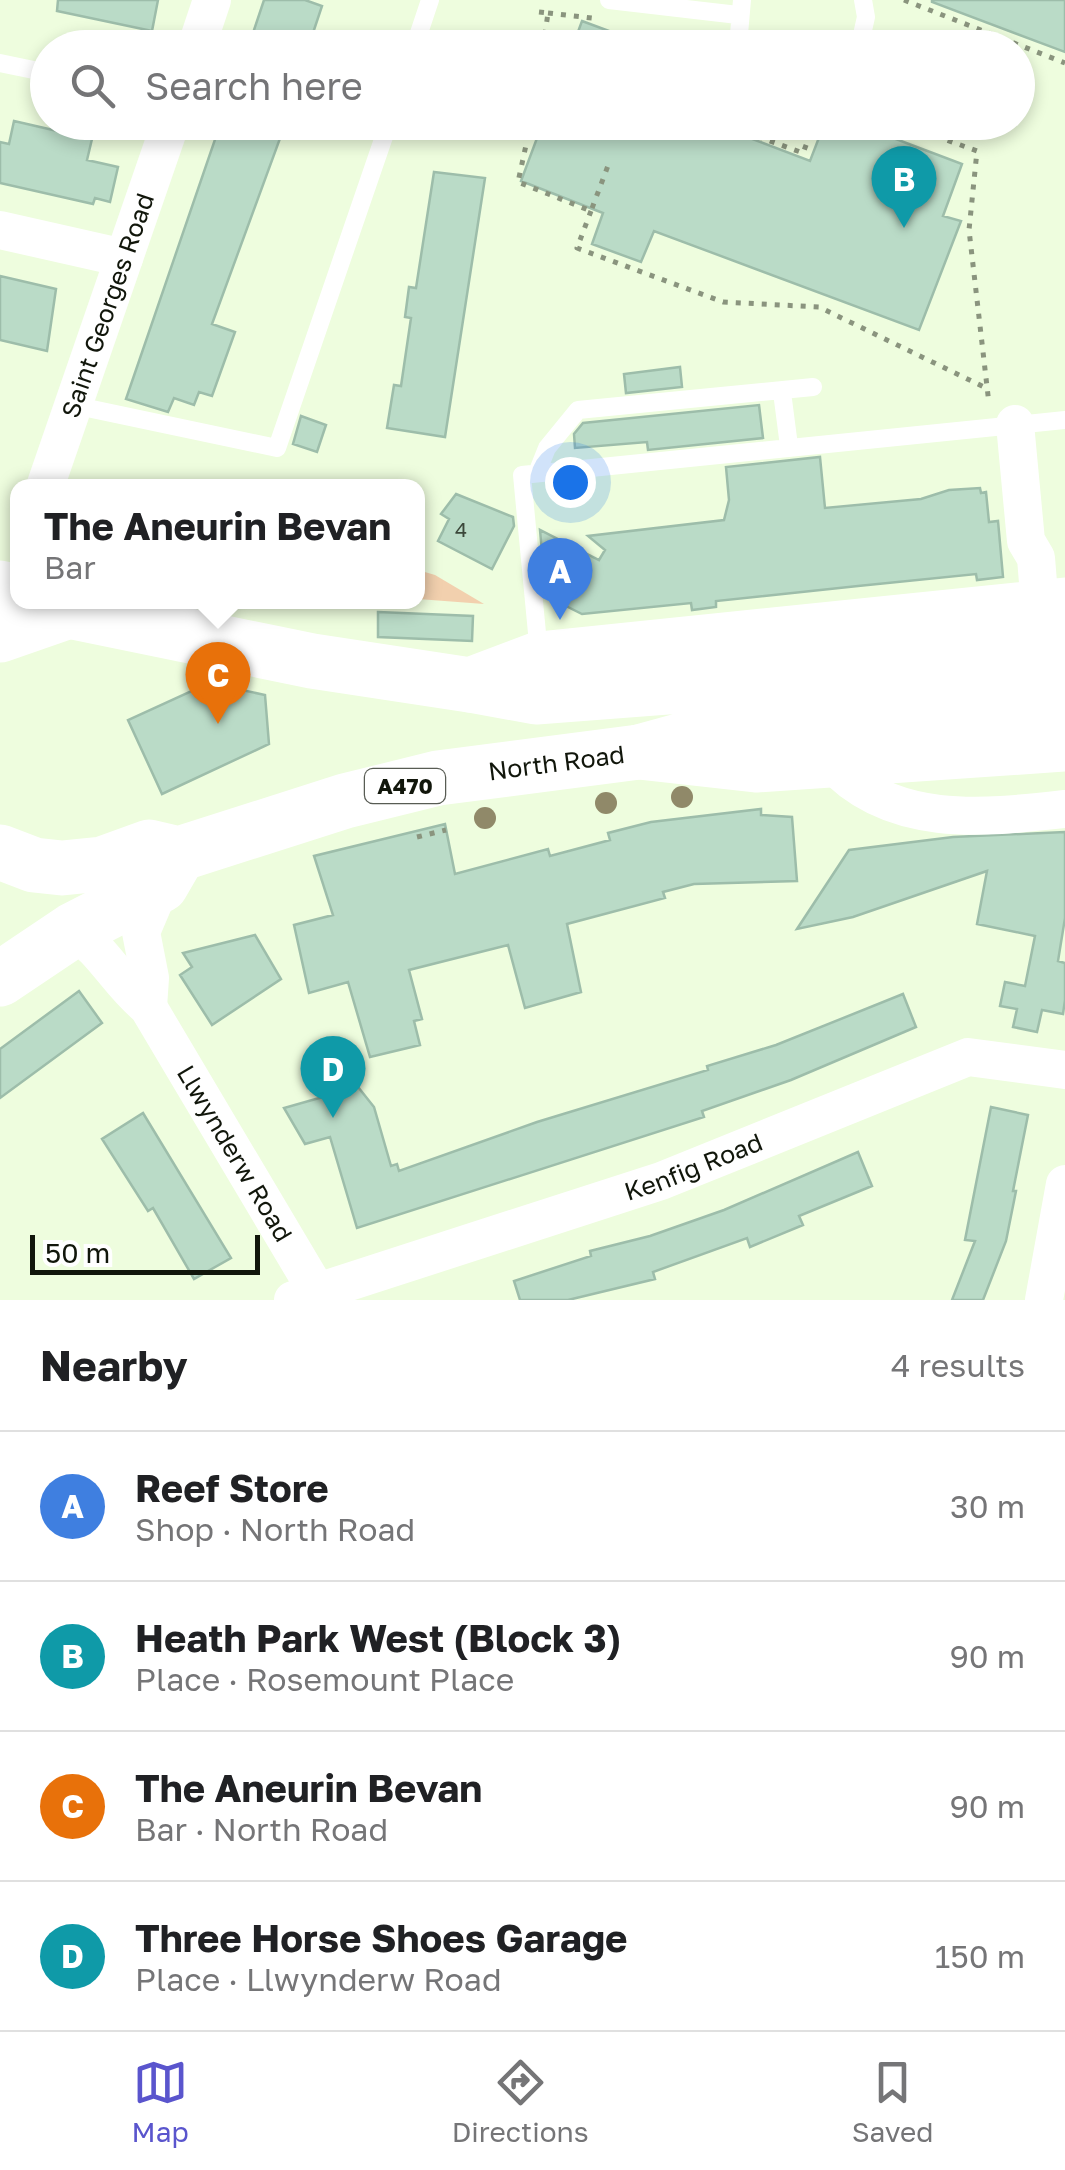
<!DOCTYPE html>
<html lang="en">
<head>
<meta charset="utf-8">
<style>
  :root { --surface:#fff; --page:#f2f2f2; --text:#202124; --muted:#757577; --line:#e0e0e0; --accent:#5a55cd }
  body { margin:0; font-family:"Golos Text",sans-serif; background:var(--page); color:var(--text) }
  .scale { position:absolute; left:30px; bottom:25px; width:230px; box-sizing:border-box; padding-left:10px; border:5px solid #11160b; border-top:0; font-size:28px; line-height:35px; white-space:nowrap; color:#11160b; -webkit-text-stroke:8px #fff; paint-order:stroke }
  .you { position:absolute; left:570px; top:482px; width:35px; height:35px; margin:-25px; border:8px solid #fff; border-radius:50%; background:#1a73e8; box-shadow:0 0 0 15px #1a73e833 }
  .badge { display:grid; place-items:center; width:65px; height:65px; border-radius:50%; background:var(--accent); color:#fff; font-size:32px; font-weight:700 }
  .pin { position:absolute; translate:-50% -82px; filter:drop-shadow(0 2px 5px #0008) }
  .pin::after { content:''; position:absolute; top:52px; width:35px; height:30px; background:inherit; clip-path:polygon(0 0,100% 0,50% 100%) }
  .popup { position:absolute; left:10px; top:479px; width:415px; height:130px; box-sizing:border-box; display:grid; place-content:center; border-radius:20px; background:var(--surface); filter:drop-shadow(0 2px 8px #0005); font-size:32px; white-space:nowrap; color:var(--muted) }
  .popup b { font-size:38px; color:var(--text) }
  .popup::after { content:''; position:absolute; left:50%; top:100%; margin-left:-20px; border:20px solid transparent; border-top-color:var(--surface) }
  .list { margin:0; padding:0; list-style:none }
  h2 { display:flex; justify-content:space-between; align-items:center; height:130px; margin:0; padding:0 40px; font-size:42px }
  h2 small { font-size:32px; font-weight:400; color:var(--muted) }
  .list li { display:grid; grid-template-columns:65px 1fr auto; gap:30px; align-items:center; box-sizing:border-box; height:150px; padding:0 40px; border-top:2px solid var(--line) }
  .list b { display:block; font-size:38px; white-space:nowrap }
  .list p { margin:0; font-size:32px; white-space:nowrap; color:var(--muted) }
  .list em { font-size:32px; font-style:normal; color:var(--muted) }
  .icon { flex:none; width:55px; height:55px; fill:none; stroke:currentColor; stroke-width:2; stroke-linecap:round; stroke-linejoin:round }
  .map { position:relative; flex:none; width:1065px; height:1300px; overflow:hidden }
  .search { position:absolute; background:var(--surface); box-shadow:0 5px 15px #0003; left:30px; right:30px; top:30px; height:110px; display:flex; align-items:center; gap:25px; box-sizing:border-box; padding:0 35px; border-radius:55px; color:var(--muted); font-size:38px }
  .sheet { height:730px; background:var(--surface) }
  nav { display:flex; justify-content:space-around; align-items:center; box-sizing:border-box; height:140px; border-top:2px solid var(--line); background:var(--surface); font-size:28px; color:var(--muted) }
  nav a { display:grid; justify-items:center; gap:5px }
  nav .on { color:var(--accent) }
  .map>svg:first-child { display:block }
  .green { fill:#f2d0ae }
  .building { fill:#badbc7; stroke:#9dbdaa; stroke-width:2.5 }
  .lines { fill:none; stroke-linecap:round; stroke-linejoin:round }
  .path { stroke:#8a947e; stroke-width:5; stroke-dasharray:5 8; stroke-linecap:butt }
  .service { stroke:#fff; stroke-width:18 }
  .minor { stroke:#fff; stroke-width:38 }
  .primary { stroke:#fff; stroke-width:55 }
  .trunk { stroke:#fff; stroke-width:55 }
  .tree { fill:#908969 }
  .labels { text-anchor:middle; stroke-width:9; stroke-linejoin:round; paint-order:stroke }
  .number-label { font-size:20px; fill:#3b473a }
  .shield { fill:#fff; stroke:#585c54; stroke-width:2.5 }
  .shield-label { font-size:22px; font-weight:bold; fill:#11160b }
  .street-label { font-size:25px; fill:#11160b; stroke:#fff }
</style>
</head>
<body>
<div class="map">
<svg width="1065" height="1300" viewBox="0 0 1065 1300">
  <rect width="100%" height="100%" fill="#eefdde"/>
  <!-- green -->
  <path class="green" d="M418,570L435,575L484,604L418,599Z"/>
  <!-- building -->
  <path class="building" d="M58,0H158L152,31L57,11Z
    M264,0H305L322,6L308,48H248Z
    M932,0H1065V52L932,2Z
    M582,21L647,45V48H572Z
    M14,121L92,139L87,160L118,167L110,202L95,198L93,204L0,183V142L9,144Z
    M221,122H286L212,324L235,332L212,396L199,392L194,405L174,398L168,412L126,399Z
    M543,122H614L634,130L637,122H708L810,161L825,122H851L962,164L943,216L961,221L919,330L654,231L641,262L592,244L603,213L521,181Z
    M434,172L485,178L445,437L387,428L394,385L401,386L411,318L405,317L409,287L416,288Z
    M0,276L56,289L47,351L0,340Z
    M680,367L682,387L626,393L624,374Z
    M759,405L763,438L648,450L647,442L575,448L574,434L583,423Z
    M301,416L326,425L317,452L293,444Z
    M820,457L825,508L921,499L949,490L980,488L981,493L986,492L989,522L998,521L1003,577L977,580L976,574L858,586L716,601V607L692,610L691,603L582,614L546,596L540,530L599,560L605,550L588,536L724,520L729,500L726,467Z
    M456,494L513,517L514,526L492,569L438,541L449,519L441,514Z
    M378,612L473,616L472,641L378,637Z
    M209,683L265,695L269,744L162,794L128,720Z
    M761,809V815L792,817L797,881L694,884L663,892L665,898L567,924L581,992L525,1008L508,945L409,970L422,1019L414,1021L420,1045L370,1057L348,982L309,993L294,925L333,915L314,856L445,824L455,874L548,849L550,856L610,840L608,833L651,822Z
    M1065,832V918L1058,961L1065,963V1000L1063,1014L1042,1010L1037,1032L1013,1027L1017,1009L1000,1006L1005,982L1025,986L1035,936L977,924L987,871L853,917L797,929L849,850L953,837Z
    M255,935L281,979L212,1025L180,975L192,967L183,953Z
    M79,991L102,1023L0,1098V1049Z
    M903,994L916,1027L791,1080L702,1111L704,1117L357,1228L330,1137L305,1144L284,1108L358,1087L374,1107L391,1166L397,1164L399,1171L537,1122L708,1070L707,1066L776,1045Z
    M991,1107L1028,1115L1013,1191H1016L1006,1241L983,1300H952L975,1241L965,1240Z
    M143,1113L231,1258L194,1279L153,1208L148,1211L102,1139Z
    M858,1152L872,1186L799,1216L803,1225L750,1247L747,1238L653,1272L655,1279L568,1300H520L514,1281L591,1256L590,1251L650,1236L724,1210Z"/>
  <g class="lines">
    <!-- path -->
    <path class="path" d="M904,0L1065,63
      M539,12L548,13L543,48
      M548,13L592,18
      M531,122L518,182L591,211L609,163
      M721,123L803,153L815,122
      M911,127L977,151L969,230L989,404
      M591,211L577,248L723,302L819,307L986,388
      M417,837L446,830"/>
    <!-- service -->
    <path class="service" d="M609,0L738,15
      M742,0L739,34L745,48
      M414,48L430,0
      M859,48L866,17L863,0
      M0,63L48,73
      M782,392L789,446
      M73,405L277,448L389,122
      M537,473L547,448L578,410L813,387
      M539,654L522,475L1065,420"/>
    <!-- minor -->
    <g class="minor">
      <path d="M196,48L212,0"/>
      <path d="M0,230L124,258"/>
      <path d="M1015,424L1026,541L1036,558L1040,607"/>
      <path id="s1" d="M45,487L171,122"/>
      <path d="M830,761C890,829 984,818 1065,809"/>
      <path id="s2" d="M73,930C105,952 119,984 148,1007L322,1300"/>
      <path d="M148,1007L150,978L141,932L161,885"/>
      <path id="s3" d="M293,1300L661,1181L968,1057L1065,1070"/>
      <path d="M1044,1300L1065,1184"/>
    </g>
    <!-- primary -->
    <path class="primary" d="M0,588L18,592
      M470,685L536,697L1065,657
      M639,752L748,722L1065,698"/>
    <!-- trunk -->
    <g class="trunk">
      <path d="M0,635L69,611L312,661L470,685L539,659L1065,605"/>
      <path id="s4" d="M0,852L34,865L62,868L102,864L149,847L179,854L345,801L438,778L639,752L756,765L1065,744"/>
      <path d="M0,979L73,930L161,885L179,854"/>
    </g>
  </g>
  <!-- trees -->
  <g class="tree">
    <circle cx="682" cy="797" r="11"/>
    <circle cx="606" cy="803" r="11"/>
    <circle cx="485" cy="818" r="11"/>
  </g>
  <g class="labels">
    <!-- number labels -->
    <g class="number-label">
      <text x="461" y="537">4</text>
    </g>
    <!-- shield labels -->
    <rect class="shield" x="365" y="769" width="80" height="34" rx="8"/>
    <g class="shield-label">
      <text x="405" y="794">A470</text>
    </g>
    <!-- street labels -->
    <g class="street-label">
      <text dy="9" stroke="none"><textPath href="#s1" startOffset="192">Saint Georges Road</textPath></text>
      <text dy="9" stroke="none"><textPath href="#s4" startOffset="575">North Road</textPath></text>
      <text dy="9" stroke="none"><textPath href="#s2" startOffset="278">Llwynderw Road</textPath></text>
      <text dy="9" stroke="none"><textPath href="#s3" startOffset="422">Kenfig Road</textPath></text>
    </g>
  </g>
</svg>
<div class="scale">50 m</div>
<div class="you"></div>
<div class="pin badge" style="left:560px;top:620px;background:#3f7fe0">A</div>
<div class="pin badge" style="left:904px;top:228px;background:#0f9aa8">B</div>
<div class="pin badge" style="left:218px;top:724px;background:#e8710a">C</div>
<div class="popup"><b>The Aneurin Bevan</b>Bar</div>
<div class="pin badge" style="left:333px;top:1118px;background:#0f9aa8">D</div>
<div class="search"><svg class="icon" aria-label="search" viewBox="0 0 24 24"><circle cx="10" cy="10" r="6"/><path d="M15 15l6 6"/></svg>Search here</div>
</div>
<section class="sheet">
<h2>Nearby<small>4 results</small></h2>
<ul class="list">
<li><span class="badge" style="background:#3f7fe0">A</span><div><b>Reef Store</b><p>Shop · North Road</p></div><em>30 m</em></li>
<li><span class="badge" style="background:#0f9aa8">B</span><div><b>Heath Park West (Block 3)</b><p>Place · Rosemount Place</p></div><em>90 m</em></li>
<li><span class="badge" style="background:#e8710a">C</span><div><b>The Aneurin Bevan</b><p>Bar · North Road</p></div><em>90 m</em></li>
<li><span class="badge" style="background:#0f9aa8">D</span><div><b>Three Horse Shoes Garage</b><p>Place · Llwynderw Road</p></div><em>150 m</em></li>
</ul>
</section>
<nav>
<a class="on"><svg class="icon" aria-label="map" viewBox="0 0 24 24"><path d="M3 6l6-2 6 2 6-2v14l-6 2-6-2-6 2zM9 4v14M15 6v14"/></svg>Map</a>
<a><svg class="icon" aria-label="directions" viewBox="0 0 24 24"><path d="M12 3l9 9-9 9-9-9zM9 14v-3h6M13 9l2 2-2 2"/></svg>Directions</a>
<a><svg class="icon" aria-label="saved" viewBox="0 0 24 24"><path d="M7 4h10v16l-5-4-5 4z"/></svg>Saved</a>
</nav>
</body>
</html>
